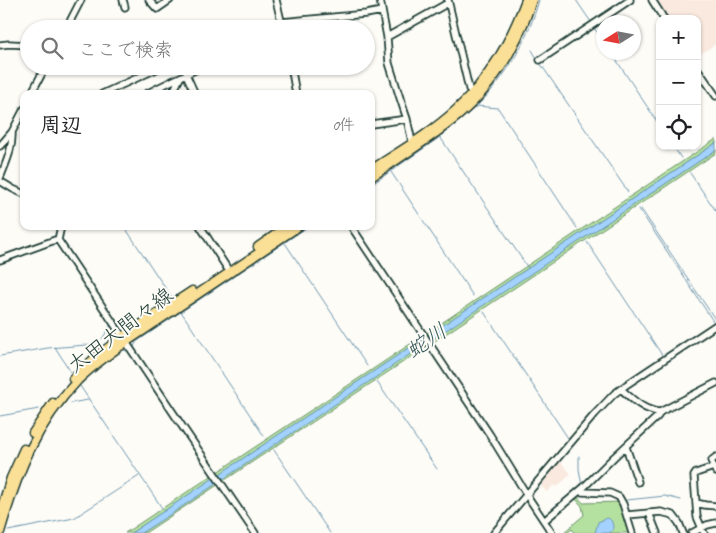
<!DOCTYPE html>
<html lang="ja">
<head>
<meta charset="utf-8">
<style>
  :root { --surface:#fff; --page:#f2f2f2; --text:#202124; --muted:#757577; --line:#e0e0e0 }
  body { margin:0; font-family:Caveat,"Klee One",sans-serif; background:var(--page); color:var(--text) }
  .controls { position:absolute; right:15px; top:15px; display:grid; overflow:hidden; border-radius:10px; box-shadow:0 1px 4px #0004 }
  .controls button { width:45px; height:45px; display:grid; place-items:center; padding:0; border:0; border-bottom:1px solid var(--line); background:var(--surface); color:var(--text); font:25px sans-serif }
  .compass { position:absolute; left:596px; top:15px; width:45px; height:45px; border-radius:50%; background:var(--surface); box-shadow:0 1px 4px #0004; rotate:259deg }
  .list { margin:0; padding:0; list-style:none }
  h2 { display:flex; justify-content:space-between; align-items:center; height:65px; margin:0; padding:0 20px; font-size:21px }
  h2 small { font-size:16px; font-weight:400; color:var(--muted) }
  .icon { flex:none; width:28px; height:28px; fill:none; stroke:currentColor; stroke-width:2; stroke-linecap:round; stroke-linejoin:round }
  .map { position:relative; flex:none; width:716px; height:533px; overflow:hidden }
  .search { position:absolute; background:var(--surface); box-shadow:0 1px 4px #0004; left:20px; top:20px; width:355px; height:55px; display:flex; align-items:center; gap:12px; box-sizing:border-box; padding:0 18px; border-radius:28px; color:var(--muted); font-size:19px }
  .panel { position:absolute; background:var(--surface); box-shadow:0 1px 4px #0004; left:20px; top:90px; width:355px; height:140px; border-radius:10px }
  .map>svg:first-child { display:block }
  .built { fill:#fae9df }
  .green { fill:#b4e19f; stroke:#6a8f6a }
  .water { fill:#a3d2ff; stroke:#6e96ae }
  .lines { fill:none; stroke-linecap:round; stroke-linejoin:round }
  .stream { stroke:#6e96ae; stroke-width:1 }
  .minor-casing { stroke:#1f3d34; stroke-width:9 }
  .major-casing { stroke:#1f3d34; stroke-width:11 }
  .minor { stroke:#fdfcf7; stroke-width:5.5 }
  .major { stroke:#fadf96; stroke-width:8 }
  .labels { text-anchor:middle; stroke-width:4; stroke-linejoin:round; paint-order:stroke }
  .street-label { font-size:21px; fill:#1f3d34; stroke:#fdfcf7 }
  .water-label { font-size:22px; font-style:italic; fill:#395b5d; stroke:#fdfcf7 }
</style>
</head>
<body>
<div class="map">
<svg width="716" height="533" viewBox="0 0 716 533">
  <rect width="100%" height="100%" fill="#fdfcf7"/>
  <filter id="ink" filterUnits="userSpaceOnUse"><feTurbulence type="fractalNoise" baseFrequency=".02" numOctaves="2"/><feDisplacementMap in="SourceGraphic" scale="10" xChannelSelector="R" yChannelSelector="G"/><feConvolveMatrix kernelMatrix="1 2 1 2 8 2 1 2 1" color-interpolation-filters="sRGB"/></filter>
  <g filter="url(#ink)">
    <!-- built -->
    <path class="built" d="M655,0H716V44L697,56V19H668Z
      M560,461L571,474L557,487L554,485L547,492L541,486Z"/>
    <!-- green -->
    <path class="green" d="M716,139V143L205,484L131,533H125L373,369Z
      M716,150V153L447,333L145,533H141Z
      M577,496L583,503L621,502L631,533H575L572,529L567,533H563L584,515L582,506L575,498Z"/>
    <!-- water -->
    <path class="water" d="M716,143V150L171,514L141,533H131Z
      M607,518C612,519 613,524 613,529L610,533H595L598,522Z"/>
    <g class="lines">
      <!-- stream -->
      <path class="stream" d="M576,0L591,22
        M594,28L604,42
        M532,50L538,60
        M611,52L660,126
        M540,63L628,192
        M478,105C507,76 528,40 539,0
        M442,135L477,106L498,108L577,228
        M673,146L681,158
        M391,172L473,296
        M690,173L716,211
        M371,185L440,137L528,268
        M639,209L713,321
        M641,209L715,319
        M124,226L174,301
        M274,226V227
        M587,242L662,355
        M285,243L367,366
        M180,310L264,436
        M484,312L568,438
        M102,339L111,325
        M133,346L134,347L136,342L309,226
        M55,347L72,374
        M124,350L127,351L133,357
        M0,356L48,348L100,344
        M377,382L437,469
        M78,383L164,511
        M71,403L88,400
        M0,416L39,409
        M274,450L330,533
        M579,456V469L582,486
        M204,464L208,470
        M627,500L665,496L681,500
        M8,531L74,518L139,476"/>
      <!-- minor casing -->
      <g class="minor-casing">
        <path id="minor" d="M123,0L125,7
          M149,0L157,9L170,0
          M276,0L283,29
          M380,0L387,37L389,63L400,98L407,119L412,142
          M448,0L469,89L473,93
          M652,0L664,19
          M281,22L366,14L382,11
          M66,29L81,0
          M387,37L448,3
          M0,45L9,44L29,45
          M540,60L630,0
          M291,66L296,94
          M697,68L716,96
          M186,74L195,94
          M31,94L46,66
          M102,94L163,66
          M146,94C165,84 184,75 204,66
          M172,94L180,78
          M371,124L407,119
          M0,146L12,132L24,109
          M0,178C6,163 13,148 12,132
          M0,181L13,189L24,194
          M61,226L58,240L182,426L255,533
          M200,226L227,268
          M351,226L490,435L530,500L552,533
          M0,260L55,240H58
          M621,389C632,399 644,411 660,412L716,383
          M626,447L638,482
          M716,457L712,460V463L716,472
          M580,491L582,492L610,493L619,497L623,504L632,533
          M696,503L705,505L716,506
          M649,513L657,533
          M627,515L661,512L673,515L679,523L683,533
          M544,521L584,487L614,457L655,419L658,416L660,412
          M494,533L595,414L614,394L626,385L716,325
          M692,533L707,525L716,523
          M704,533L697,517L694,476L696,473L714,467"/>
      </g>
      <!-- major casing -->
      <g class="major-casing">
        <path id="major" d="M371,170C400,151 431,133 456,110C490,79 510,42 526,0
          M371,177C401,157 431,138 459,115C494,85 518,44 532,0
          M258,247L288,226
          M73,379L96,357L122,337L192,291
          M33,433L53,403
          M0,513L11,478L24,449
          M0,532C17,474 35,425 78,380C92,366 109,354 126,342L299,226"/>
      </g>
      <!-- minor -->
      <use href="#minor" class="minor"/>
      <!-- major -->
      <use href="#major" class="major"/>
    </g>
  </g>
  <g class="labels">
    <!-- street labels -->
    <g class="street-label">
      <text transform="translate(120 330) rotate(-37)" y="7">太田大間々線</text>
    </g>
    <!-- water labels -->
    <g class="water-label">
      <text transform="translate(426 340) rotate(-34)" y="8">蛇川</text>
    </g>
  </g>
</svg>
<div class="controls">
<button>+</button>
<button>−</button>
<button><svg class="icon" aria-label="locate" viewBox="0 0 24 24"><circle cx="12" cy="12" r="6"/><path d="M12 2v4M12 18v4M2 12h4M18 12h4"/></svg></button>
</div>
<svg class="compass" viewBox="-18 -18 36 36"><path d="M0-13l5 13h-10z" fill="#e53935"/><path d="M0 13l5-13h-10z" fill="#757577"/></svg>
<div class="search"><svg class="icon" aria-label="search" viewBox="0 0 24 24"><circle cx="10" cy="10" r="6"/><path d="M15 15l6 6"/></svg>ここで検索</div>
<section class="panel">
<h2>周辺<small>0件</small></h2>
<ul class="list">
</ul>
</section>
</div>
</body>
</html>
